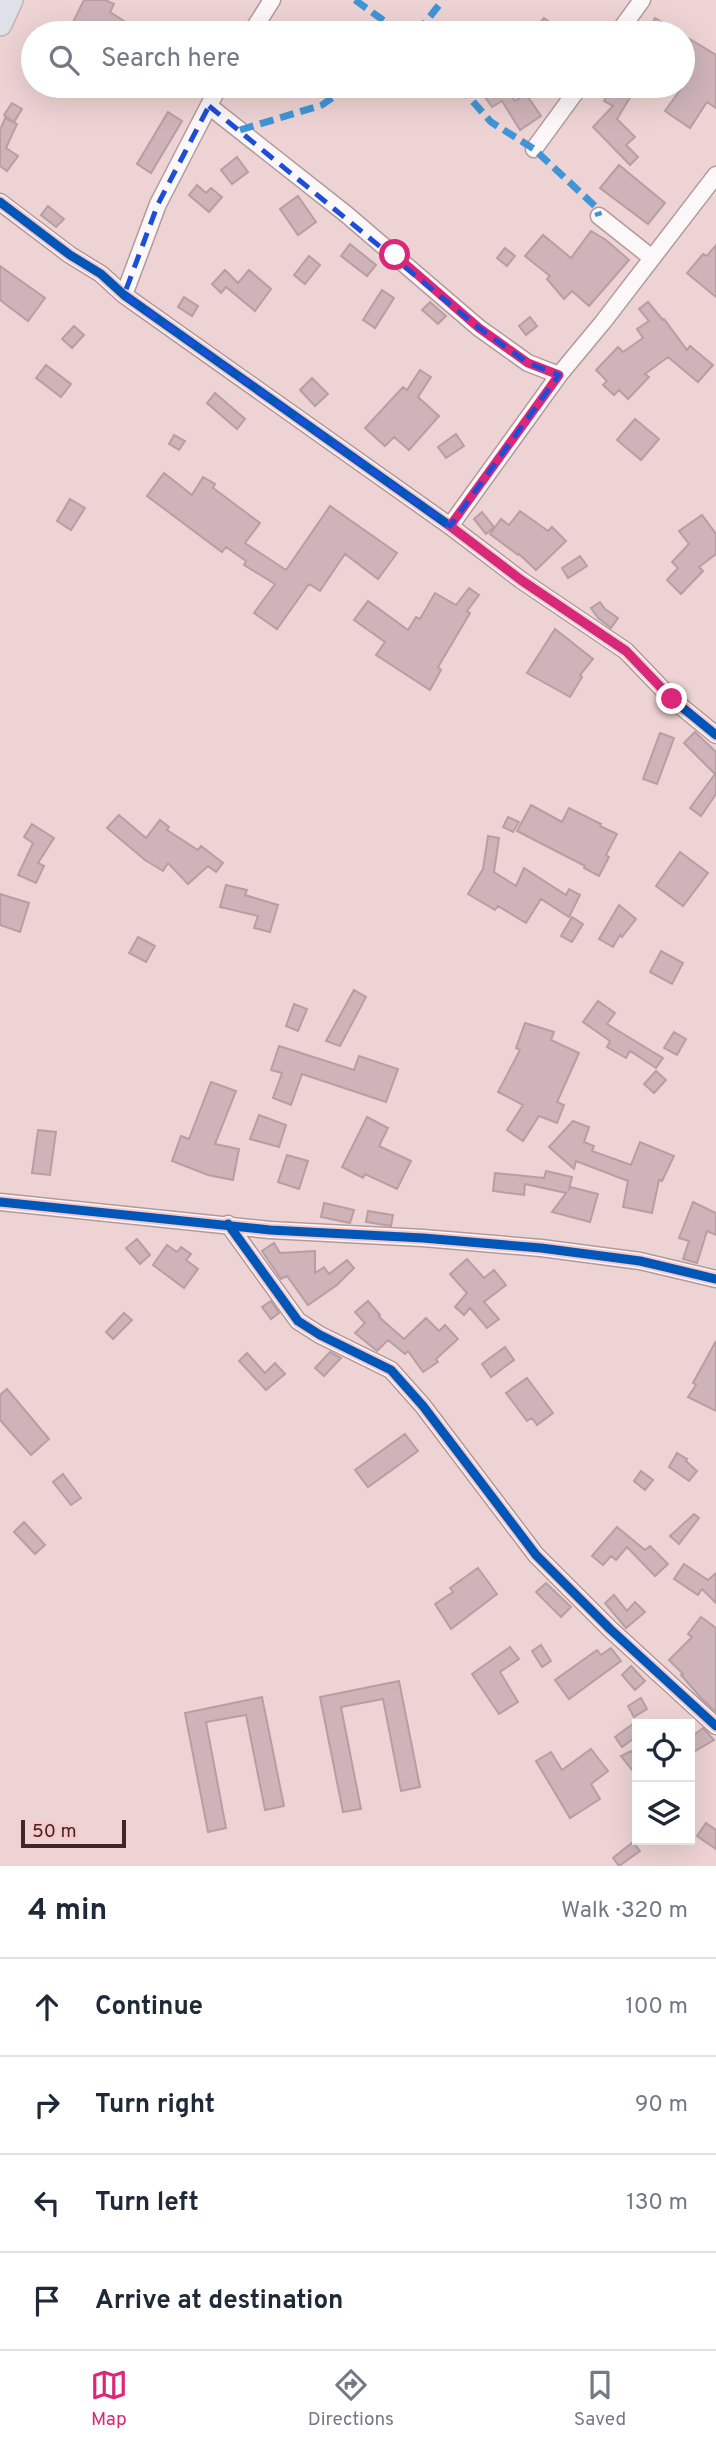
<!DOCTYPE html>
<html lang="en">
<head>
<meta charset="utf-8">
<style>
  :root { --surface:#fff; --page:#f2f2f3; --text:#1f2937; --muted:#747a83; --line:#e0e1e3; --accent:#db2777 }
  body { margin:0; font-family:Overpass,sans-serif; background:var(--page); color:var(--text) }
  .controls { position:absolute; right:21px; bottom:21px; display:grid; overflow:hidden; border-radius:0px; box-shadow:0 7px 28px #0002 }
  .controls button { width:63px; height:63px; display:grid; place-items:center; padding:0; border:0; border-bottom:2px solid var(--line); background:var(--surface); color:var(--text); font:35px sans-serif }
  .scale { position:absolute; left:21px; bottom:18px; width:105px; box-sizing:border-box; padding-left:7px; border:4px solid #442527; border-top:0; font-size:19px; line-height:24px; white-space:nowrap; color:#442527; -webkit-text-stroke:5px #f9c8c9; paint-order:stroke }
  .stop { position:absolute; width:21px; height:21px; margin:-16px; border:5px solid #db2777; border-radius:50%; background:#fff }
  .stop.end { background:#db2777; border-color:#fff; box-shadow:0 2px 7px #0008 }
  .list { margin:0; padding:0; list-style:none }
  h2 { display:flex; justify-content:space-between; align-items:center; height:91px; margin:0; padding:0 28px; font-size:30px }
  h2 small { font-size:23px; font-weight:400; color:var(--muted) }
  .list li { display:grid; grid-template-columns:46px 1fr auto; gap:21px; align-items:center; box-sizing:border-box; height:98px; padding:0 28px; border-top:2px solid var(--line) }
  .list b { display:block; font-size:26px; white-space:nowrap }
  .list em { font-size:23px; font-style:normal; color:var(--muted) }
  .icon { flex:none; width:38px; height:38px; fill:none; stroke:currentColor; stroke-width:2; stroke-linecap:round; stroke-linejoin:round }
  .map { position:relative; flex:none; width:716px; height:1866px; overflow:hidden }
  .search { position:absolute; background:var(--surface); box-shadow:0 7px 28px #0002; left:21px; right:21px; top:21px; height:77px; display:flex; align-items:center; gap:18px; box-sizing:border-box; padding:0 24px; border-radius:38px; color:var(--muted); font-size:26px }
  .sheet { height:483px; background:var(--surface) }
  nav { display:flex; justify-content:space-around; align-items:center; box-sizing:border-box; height:98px; border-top:2px solid var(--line); background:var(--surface); font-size:19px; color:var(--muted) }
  nav a { display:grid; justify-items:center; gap:4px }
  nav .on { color:var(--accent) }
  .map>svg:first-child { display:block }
  .building { fill:#ceb4b9; stroke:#b79ea3; stroke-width:2 }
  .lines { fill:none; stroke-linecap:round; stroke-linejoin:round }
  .minor-casing { stroke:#b2999a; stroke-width:19 }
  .highway-casing { stroke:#c5b4b5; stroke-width:26 }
  .minor { stroke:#fcf8f9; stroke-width:16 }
  .highway { stroke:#dfe1e8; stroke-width:23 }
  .quiet { stroke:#4095d6; stroke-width:7; stroke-dasharray:14 7; stroke-linecap:butt }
  .cycleway-casing { stroke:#f9c8c9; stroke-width:13 }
  .cycleway { stroke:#0057b8; stroke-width:9 }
  .route { stroke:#db2777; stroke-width:9 }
  .marked { fill:none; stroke:#1d4ed8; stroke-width:5; stroke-dasharray:14 9; stroke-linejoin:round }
</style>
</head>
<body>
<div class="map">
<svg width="716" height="1866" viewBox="0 0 716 1866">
  <rect width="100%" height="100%" fill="#eed3d4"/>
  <!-- building -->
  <path class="building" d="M84,0H105L114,4L110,12L124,21L116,33H96L73,22Z
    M544,18L564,33H532Z
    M655,18L680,33H646Z
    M683,35L716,55V108L707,102L690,128L665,111L683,86Z
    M492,86H504L515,101L526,94L541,116L520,130L502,101L492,107L485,97L495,90Z
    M613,86H637L617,119L635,137L626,145L638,157L630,165L593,127L613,106L604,101Z
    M12,103L22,109L14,122L4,115Z
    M168,112L182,121L151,173L137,164Z
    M5,118L17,124L6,148L18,156L7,171L0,166V130Z
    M237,157L248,172L232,184L221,170Z
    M619,165L665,203L648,224L600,188Z
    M197,185L206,193L211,188L222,197L209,212L189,195Z
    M298,196L316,222L298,235L280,209Z
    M48,206L64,219L56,227L41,215Z
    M591,231L606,240L629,260L589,306L572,291L564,299L547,279L550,276L525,256L543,235L571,258Z
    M350,244L376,265L367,276L341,256Z
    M716,245V297L687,273L703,254L707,256Z
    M505,248L515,256L507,266L497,258Z
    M309,256L320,265L305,284L294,275Z
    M0,266L45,298L28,321L0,300Z
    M225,270L238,283L249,270L271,289L255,311L226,287L221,293L212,284Z
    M382,290L394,298L375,328L363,320Z
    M184,297L198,306L192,316L178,307Z
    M430,302L446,316L438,324L422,310Z
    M648,302L663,320L664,319L687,350L690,346L713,365L698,382L668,357L645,374L649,377L628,399L619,390L614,395L603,385L607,381L596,370L618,347L623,352L643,338L637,329L649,321L639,309Z
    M530,317L537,326L526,335L519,326Z
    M74,326L84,335L72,348L62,339Z
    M46,365L71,384L61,397L36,378Z
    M420,370L431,377L418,397L439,416L409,450L394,437L385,446L365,428L403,387L407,390Z
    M312,378L328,394L315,406L300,390Z
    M215,393L245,419L237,429L207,403Z
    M635,419L659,439L641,460L617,440Z
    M456,434L464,446L446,458L438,447Z
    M174,435L185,441L179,450L169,444Z
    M164,473L192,495L203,477L215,484L213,488L260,523L245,543L286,570L330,506L397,553L378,579L345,554L320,591L309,584L277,629L254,613L275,584L244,565L246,561L226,547L222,552L147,496Z
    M70,499L85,508L71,530L57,521Z
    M520,511L548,531L552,527L566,541L536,570L519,554L518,555L490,534L501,519L509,525Z
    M482,512L494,527L486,534L474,519Z
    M702,515L716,534V554L699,567L703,571L681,594L667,580L678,568L672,562L689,544L679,531Z
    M580,556L587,566L568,578L562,568Z
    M469,588L479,595L467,611L470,613L438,667L441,670L430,690L376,655L385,642L354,620L368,601L408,630L416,617L420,619L435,593L456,605Z
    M600,602L605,609L618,618L611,628L598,618L591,608Z
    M555,629L593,659L580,675L582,677L570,697L527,673Z
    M695,732L716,752V794L701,816L690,808L715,774L684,743Z
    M660,733L674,738L657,784L643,779Z
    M531,805L562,822L569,808L601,824L600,826L617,834L606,855L609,857L599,876L584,868L585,866L517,831Z
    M119,815L146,838L160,820L169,827L167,830L198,850L201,846L223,863L216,872L208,866L188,884L168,863L163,871L145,860L107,828Z
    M508,817L519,822L513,832L503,827Z
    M32,824L54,838L38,863L44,866L36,883L18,875L33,843L24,837Z
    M488,836L499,838L494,872L516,886L524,868L566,895L569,889L580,895L569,917L541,899L526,923L498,906L495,910L468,894L483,869Z
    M680,852L708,873L683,906L656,886Z
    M226,885L247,890L245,895L278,905L270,932L254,928L258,916L220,907Z
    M0,894L29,903L20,932L0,925Z
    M619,905L636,919L622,937L620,935L613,947L599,939Z
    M572,917L583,924L572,942L561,936Z
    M138,937L155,946L146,962L129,953Z
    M661,951L683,963L672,984L650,972Z
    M354,990L366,997L340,1046L326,1041Z
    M598,1001L615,1013L607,1024L663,1058L656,1068L630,1051L626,1058L607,1047L610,1041L583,1022Z
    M294,1004L307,1009L298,1031L286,1026Z
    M525,1023L554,1032L551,1040L579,1053L557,1102L564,1105L557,1123L539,1116L523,1141L507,1130L523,1105L498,1092L520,1050L516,1048Z
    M674,1032L686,1039L677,1055L664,1048Z
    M279,1046L354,1070L359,1056L398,1069L386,1102L302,1074L291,1105L273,1098L282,1073L271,1070Z
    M656,1071L666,1080L654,1093L644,1084Z
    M211,1082L236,1091L215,1144L239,1149L233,1180L208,1175L172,1161L181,1136L189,1139Z
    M259,1115L286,1125L279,1147L250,1139Z
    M367,1117L388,1128L379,1146L411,1161L397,1189L365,1174L363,1178L342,1167Z
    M573,1121L589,1127L584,1142L594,1146L592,1151L631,1165L640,1142L674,1156L662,1181L659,1180L652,1213L623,1207L628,1181L576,1161L574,1169L549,1147Z
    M38,1130L56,1132L50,1175L32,1173Z
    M287,1155L308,1161L299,1189L278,1182Z
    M546,1171L572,1177L569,1189L571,1187L598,1194L590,1222L552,1212L566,1193L525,1184L524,1195L493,1191L495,1173L544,1178Z
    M693,1202L716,1213V1235L707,1231L697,1263L683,1259L689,1241L679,1238Z
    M324,1203L354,1210L350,1223L321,1217Z
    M368,1211L393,1215L391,1226L366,1222Z
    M137,1239L150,1255L140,1264L126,1248Z
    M274,1243L280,1253L315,1251V1273L324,1267L329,1274L347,1260L354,1268L337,1285L308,1305L287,1276L281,1279L262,1251Z
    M167,1245L177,1252L181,1247L191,1254L186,1260L198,1269L184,1288L153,1265Z
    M467,1259L484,1278L494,1270L506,1285L484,1302L499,1319L487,1328L470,1308L464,1315L455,1307L467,1293L450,1274Z
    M271,1301L279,1313L271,1319L262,1307Z
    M368,1301L380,1315L379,1317L404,1339L426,1318L439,1331L445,1325L458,1339L436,1359L438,1362L423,1372L408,1351L405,1354L388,1340L377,1351L355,1333L365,1323L355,1312Z
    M124,1313L132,1320L113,1339L106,1332Z
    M716,1341V1411L688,1397L696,1385L693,1383Z
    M505,1347L514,1360L491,1377L482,1364Z
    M330,1352L341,1358L324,1376L315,1368Z
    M247,1353L265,1373L275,1363L285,1374L266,1390L239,1361Z
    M527,1378L553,1413L537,1425L532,1418L527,1421L506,1393Z
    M7,1389L49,1439L31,1455L0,1420V1395Z
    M405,1434L418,1451L368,1487L355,1470Z
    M677,1453L687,1459L686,1461L697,1471L689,1481L669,1467Z
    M641,1471L653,1480L645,1490L634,1481Z
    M63,1474L81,1498L71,1505L53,1482Z
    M694,1514L699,1518L679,1544L670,1536Z
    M24,1522L45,1545L35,1554L14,1532Z
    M617,1527L645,1550L650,1546L668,1564L655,1576L627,1547L616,1560L611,1556L603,1565L592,1556Z
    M684,1564L708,1580L716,1573V1603L702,1589L698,1595L674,1579Z
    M478,1568L497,1594L451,1629L435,1604L453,1592L450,1588Z
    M546,1583L571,1607L561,1617L536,1592Z
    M614,1595L627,1611L635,1602L645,1612L626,1628L605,1603Z
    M701,1617L716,1628V1712L701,1698L681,1675L683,1674L669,1660L692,1637L688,1634Z
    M541,1645L551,1661L542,1667L532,1651Z
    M510,1647L519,1659L500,1672L518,1702L499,1714L472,1674Z
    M611,1648L621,1661L569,1699L555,1680L597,1650L601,1655Z
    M631,1666L645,1681L635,1690L622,1675Z
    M399,1681L420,1787L401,1791L383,1699L341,1707L361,1809L343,1812L320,1697Z
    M262,1697L284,1806L265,1810L246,1715L206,1722L226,1828L208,1832L185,1713Z
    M641,1698L647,1709L634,1717L628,1706Z
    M637,1721V1736L622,1747L615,1737Z
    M703,1728L714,1740L690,1754V1738Z
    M591,1749L608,1771L591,1784L600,1799L570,1818L536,1761L551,1752L562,1770Z
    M631,1751L637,1759V1776L621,1756Z
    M706,1823L716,1830V1849L697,1836Z
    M633,1842L640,1851L619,1866L613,1858Z"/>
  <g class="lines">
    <!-- minor casing -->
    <g class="minor-casing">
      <path id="minor" d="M251,33L272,0
        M618,33L642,0
        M209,106L346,214L479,328L528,363L559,375
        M534,149L580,86
        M0,202L70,255L101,274L124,295L450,526L521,580L626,651L672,699L716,735
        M599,216L652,258
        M124,295L158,204L219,86
        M450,526L559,375L603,322L716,175
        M0,1202L270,1230L423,1238L541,1248L640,1261L716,1279
        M228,1224L298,1321L320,1335L391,1370L423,1406L536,1555L610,1629L716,1726"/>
    </g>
    <!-- highway casing -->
    <g class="highway-casing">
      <path id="highway" d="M0,24L11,0"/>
    </g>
    <!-- minor -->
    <use href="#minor" class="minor"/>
    <!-- highway -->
    <use href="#highway" class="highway"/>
    <!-- quiet -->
    <path class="quiet" d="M355,0L401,33
      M417,33L443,0
      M459,86L491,122L534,149L596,207L599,216
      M240,130L322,105L349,86"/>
    <!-- cycleway casing -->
    <g class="cycleway-casing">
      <path id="cycleway" d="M0,202L70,255L101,274L124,295L450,526L521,580L626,651L672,699L716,735
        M0,1202L270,1230L423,1238L541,1248L640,1261L716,1279
        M228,1224L298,1321L320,1335L391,1370L423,1406L536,1555L610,1629L716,1726"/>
    </g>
    <!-- cycleway -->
    <use href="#cycleway" class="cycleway"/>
  </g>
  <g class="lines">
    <!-- route -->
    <path class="route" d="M395,255L479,328L528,363L559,375L450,526L521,580L626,651L672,699"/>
  </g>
  <!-- marked area -->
  <path class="marked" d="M209,106L479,328L528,363L559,375L450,526L124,295L158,204Z"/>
</svg>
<div class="controls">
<button><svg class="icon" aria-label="locate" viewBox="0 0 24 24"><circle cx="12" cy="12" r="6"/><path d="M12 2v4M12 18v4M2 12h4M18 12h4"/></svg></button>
<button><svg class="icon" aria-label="layers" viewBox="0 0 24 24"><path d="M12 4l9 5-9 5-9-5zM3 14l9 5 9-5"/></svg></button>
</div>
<div class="scale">50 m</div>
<div class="stop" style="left:395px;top:255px"></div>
<div class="stop end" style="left:672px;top:699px"></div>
<div class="search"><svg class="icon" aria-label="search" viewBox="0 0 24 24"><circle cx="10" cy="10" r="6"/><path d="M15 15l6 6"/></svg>Search here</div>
</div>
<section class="sheet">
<h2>4 min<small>Walk · 320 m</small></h2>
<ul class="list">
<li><svg class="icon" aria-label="ahead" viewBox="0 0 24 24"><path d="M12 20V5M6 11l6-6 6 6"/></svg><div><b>Continue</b></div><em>100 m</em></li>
<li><svg class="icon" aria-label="right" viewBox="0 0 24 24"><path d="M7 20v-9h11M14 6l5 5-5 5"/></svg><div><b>Turn right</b></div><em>90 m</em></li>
<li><svg class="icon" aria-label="left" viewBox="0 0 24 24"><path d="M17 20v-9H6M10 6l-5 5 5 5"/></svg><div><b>Turn left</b></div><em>130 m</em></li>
<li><svg class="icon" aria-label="arrive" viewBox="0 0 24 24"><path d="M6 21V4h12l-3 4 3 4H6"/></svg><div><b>Arrive at destination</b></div></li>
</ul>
</section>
<nav>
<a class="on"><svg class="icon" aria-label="map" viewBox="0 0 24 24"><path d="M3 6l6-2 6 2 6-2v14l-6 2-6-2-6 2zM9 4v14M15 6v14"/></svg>Map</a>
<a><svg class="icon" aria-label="directions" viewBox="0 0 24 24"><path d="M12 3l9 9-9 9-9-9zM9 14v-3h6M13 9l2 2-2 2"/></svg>Directions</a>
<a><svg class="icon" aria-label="saved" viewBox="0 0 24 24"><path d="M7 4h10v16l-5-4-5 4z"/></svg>Saved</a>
</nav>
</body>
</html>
